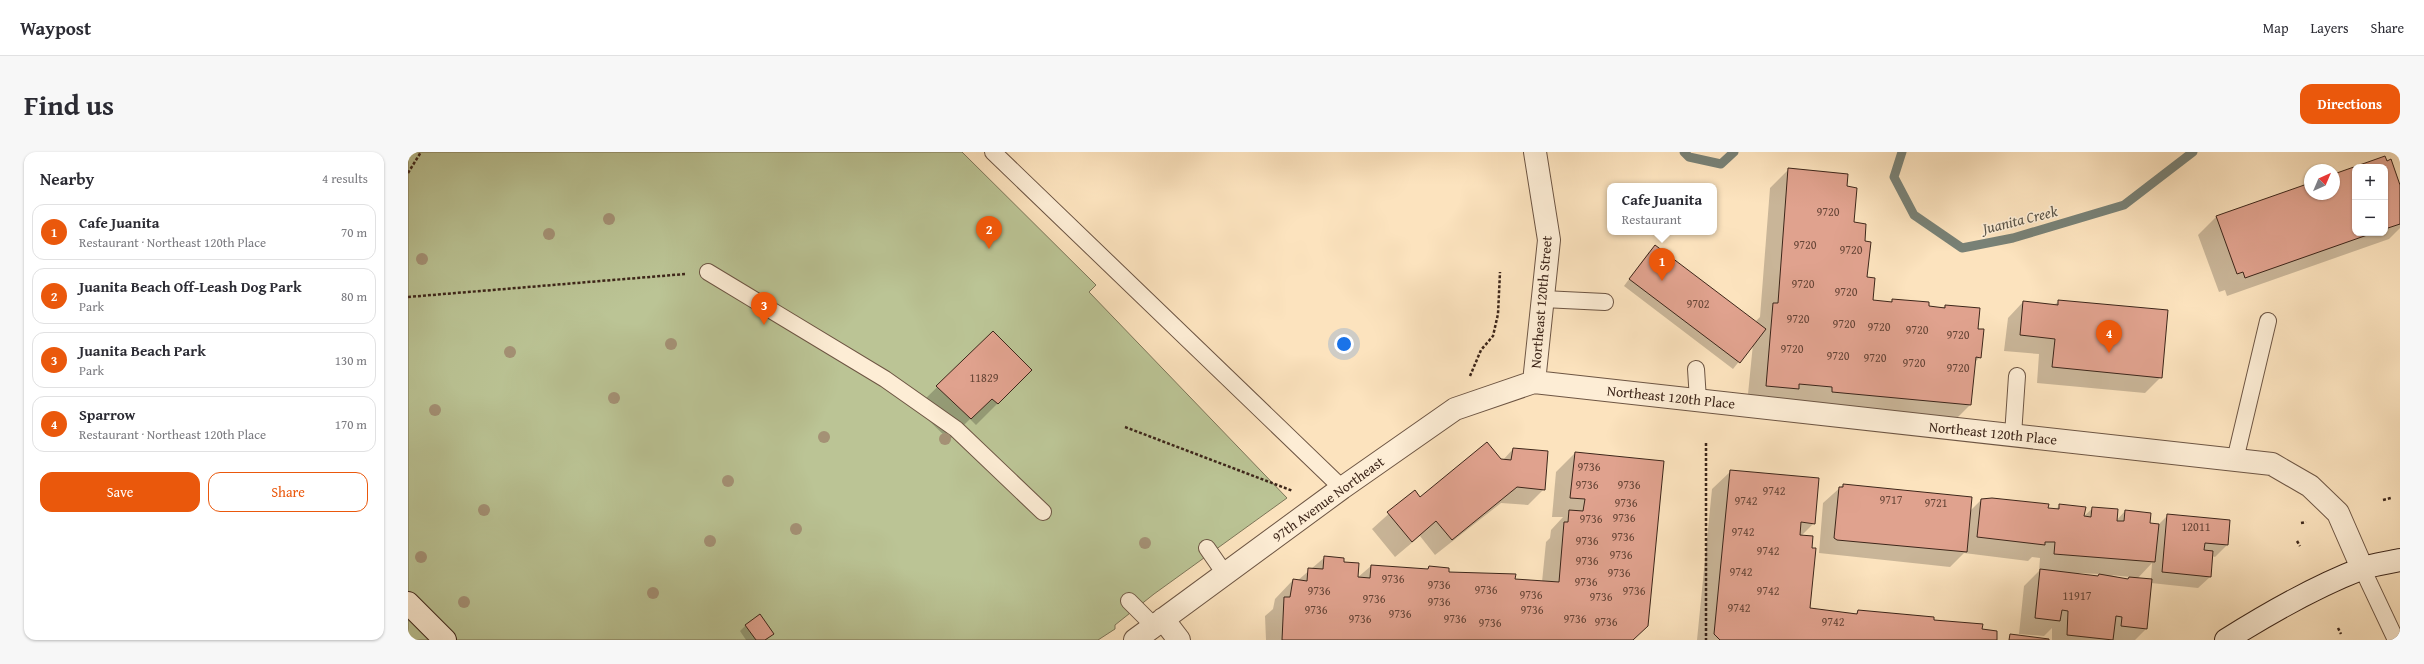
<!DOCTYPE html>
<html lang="en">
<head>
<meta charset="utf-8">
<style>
  :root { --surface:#fff; --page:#f7f7f7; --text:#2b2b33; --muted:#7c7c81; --line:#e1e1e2; --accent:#ea580c }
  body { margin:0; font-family:"Gentium Book Plus",serif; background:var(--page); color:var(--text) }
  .controls { position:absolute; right:12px; top:12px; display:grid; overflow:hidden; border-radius:8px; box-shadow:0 1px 3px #0004 }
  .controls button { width:36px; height:36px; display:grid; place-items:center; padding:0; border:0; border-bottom:1px solid var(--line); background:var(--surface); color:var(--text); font:20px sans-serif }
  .compass { position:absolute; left:1896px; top:12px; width:36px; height:36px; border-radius:50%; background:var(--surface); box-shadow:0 1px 3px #0004; rotate:44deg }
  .you { position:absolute; left:936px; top:192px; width:14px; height:14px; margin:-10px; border:3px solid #fff; border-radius:50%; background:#1a73e8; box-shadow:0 0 0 6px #1a73e833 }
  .badge { display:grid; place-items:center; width:26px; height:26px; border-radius:50%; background:var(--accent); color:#fff; font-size:13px; font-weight:700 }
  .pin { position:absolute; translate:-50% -33px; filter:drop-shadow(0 1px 2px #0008) }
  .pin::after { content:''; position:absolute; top:21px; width:14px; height:12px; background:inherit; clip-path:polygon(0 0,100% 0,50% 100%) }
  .popup { position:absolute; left:1199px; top:31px; width:110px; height:52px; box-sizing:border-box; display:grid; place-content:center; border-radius:8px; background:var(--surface); filter:drop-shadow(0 1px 3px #0005); font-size:13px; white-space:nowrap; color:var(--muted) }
  .popup b { font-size:15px; color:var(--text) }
  .popup::after { content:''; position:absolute; left:50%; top:100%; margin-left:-8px; border:8px solid transparent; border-top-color:var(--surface) }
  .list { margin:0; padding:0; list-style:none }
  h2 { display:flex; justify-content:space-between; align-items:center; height:52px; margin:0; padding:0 16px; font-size:17px }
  h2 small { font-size:13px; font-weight:400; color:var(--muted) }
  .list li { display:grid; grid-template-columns:26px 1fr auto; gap:12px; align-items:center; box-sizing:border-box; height:56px; margin:0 8px 8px; padding:0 8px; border:1px solid var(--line); border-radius:12px }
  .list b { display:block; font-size:15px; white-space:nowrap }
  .list p { margin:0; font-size:13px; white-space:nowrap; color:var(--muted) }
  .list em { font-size:13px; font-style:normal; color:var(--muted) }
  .actions { display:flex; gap:8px; padding:12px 16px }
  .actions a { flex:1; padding:9px 0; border:1px solid var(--accent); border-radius:12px; text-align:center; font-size:14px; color:var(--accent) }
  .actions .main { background:var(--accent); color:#fff }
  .map { position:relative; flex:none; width:1992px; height:488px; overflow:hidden; border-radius:12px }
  header { display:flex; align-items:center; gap:24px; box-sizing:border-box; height:56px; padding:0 20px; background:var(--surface); border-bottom:1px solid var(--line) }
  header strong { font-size:19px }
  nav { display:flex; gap:22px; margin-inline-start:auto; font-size:14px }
  .intro { display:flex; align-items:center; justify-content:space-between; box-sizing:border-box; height:96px; padding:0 24px }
  h1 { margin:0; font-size:28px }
  .button { padding:10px 18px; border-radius:12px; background:var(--accent); color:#fff; font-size:14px; font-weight:700 }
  main { display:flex; gap:24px; padding:0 24px }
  aside { flex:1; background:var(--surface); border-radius:12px; box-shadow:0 1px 3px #0004 }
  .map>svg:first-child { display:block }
  .green { fill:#bbc495; stroke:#7c7558 }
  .shadow { fill:#0003; fill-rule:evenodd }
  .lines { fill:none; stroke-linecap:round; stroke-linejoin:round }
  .stream { stroke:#788176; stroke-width:9 }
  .building { fill:#e0a28e; stroke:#3d261a }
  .service-casing { stroke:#6d5543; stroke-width:18 }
  .minor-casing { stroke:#6d5543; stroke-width:24 }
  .secondary-casing { stroke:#3d261a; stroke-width:24 }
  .path { stroke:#3d261a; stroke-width:2.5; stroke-dasharray:3 2; stroke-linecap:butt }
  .service { stroke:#fdedd5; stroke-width:16 }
  .minor { stroke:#fdedd5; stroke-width:22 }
  .secondary { stroke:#fdedd5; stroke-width:22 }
  .tree { fill:#a49175 }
  .labels { text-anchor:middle; stroke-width:3; stroke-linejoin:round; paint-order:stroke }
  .number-label { font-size:12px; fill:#664537 }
  .street-label { font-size:14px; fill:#3d261a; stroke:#fdedd5 }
  .water-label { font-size:15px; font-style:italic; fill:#5a5448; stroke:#fdedd5 }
</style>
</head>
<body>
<header>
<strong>Waypost</strong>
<nav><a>Map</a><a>Layers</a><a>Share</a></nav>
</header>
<div class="intro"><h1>Find us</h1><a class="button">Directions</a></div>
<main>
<aside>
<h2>Nearby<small>4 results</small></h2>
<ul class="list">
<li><span class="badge">1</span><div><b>Cafe Juanita</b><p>Restaurant · Northeast 120th Place</p></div><em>70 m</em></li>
<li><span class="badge">2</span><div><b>Juanita Beach Off-Leash Dog Park</b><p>Park</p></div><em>80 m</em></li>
<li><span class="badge">3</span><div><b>Juanita Beach Park</b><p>Park</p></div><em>130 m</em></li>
<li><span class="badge">4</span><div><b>Sparrow</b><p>Restaurant · Northeast 120th Place</p></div><em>170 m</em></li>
</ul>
<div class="actions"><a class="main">Save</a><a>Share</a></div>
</aside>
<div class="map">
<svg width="1992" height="488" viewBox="0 0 1992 488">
  <rect width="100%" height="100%" fill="#fce3be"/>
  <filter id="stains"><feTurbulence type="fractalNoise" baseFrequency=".005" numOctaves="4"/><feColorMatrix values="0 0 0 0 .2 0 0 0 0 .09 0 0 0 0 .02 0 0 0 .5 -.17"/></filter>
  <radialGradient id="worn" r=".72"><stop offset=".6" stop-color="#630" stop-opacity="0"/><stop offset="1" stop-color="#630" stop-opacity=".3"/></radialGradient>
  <!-- green -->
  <path class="green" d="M0,0H554L688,133L681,140L879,346L746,442L707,473V477L690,488H0Z"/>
  <!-- shadow -->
  <path class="shadow" d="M1977,6L1992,36V76L1981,87L1819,144L1817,138L1811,140L1790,83L1809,64L1902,32V42H1926V23L1947,16V81H1977V15H1950Z
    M1381,17L1438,35L1445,71L1456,90L1458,126L1464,149L1482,151L1484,148L1534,156L1537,154L1569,178L1572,205L1566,211L1562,253L1544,271L1339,252L1345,192L1325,217L1216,134L1241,100L1347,170L1352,165L1362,36Z
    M1651,149L1753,225L1737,241L1629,231L1631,202L1596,199L1600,166L1615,150L1646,153Z
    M585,180L623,218L568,273L562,267L541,288L508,256Z
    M1105,297L1136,337L1120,353L1093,351L1027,403L1012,384L987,405L964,377L1006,339L1012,346L1095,308Z
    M1167,301L1224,488H858L857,464L865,457L867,447L885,428L889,429L917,405L935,410L949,426L963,414L1018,418L1022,415L1040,420L1134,430L1138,390L1142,386L1143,378L1155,365H1144L1148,320Z
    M1323,319L1406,371L1393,384L1401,457L1447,463L1450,459L1525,469L1573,478L1588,488H1289L1304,337Z
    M1435,333L1562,359L1573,348L1647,358L1652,353L1675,365L1685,356L1708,369L1717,359L1741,372L1750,373L1760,363L1819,393L1807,405L1804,404L1802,425L1790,436L1743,431L1738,477L1727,488H1644V476L1636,484L1611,482L1616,434L1631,419L1632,406L1624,405L1620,409L1556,401L1542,415L1411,401L1415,351ZM1744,411L1743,428L1729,427ZM1671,421L1691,422L1689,425L1671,423ZM1703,423L1722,425L1719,428Z
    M338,473L364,482L358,488H338L332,479Z"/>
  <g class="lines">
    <!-- stream -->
    <path class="stream" d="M1276,0L1281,5L1313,12L1326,0
      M1494,0L1486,25L1506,63L1554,96L1605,86L1716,53L1785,0"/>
  </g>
  <!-- building -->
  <path class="building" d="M1977,4L1979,9L1983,7L1992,33V72L1977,77V15H1947V81H1965L1837,126L1835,120L1829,122L1808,64L1902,31V42H1926V22Z
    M1380,16L1440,22L1439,34L1449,36L1446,70L1458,72L1457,89L1463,90L1459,125L1467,126L1465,148L1484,150V147L1521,150V154L1537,156V153L1572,156L1570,177H1576L1573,206L1568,205L1563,253L1424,240V235L1391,232V237L1358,234L1365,151H1370Z
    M1247,93L1358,177L1332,211L1221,127Z
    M1650,148L1760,158L1754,226L1644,215L1647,187L1612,183L1615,149L1650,153Z
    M585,179L624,218L590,252L584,247L563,267L528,234Z
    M1079,290L1093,307L1103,308L1105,296L1140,299L1137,338L1109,335L1044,388L1028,369L1004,390L979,360L1007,338L1012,345Z
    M1167,300L1256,309L1240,474L1225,488H874L876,445H882L885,427L899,429L900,416L915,417L916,404L936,406V410L951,411L950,425L962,426L963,413L1020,417L1021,414L1041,416V420L1108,422L1107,427L1151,430L1156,370H1160L1161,358L1175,359L1177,347L1162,346Z
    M1322,318L1411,326L1407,372L1393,370L1392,383L1405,384L1404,396H1408L1402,456L1449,462L1450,458L1526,465V468L1575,472L1574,477L1589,479V488H1312L1306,482Z
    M1435,332L1564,345L1559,400L1429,388L1426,386L1431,335H1435Z
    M1584,346L1641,352L1640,356L1651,357V352L1678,355L1676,364L1683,365L1684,355L1710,357L1709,369H1716L1717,358L1743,361L1742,371L1751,372L1747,410L1646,402L1647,390H1637V393L1569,385L1573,347Z
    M1759,362L1822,368L1820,393L1797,391L1796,398L1805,399L1803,425L1754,420Z
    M1632,417L1690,424L1691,422L1720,427L1721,425L1744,427L1739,477L1713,474L1714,465L1708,464L1705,488L1659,483L1660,459L1654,458L1652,469L1627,466Z
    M352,462L366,482L357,488H348L337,473Z
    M1602,482L1641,487V488H1601Z"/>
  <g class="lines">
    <!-- service casing -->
    <g class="service-casing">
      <path id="service" d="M585,0L934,336
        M300,120L477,227L548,277L635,360
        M1135,147L1197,150
        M1288,217L1290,248
        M1605,283L1609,224
        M1827,308L1860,169
        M799,396L817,422
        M1954,416L1988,488
        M721,449L746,474"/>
    </g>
    <!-- minor casing -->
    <g class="minor-casing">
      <path id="minor" d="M1126,230L1141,88L1127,0
        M755,467L771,488
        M727,488L934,336L1047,257L1126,230L1864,312L1902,334L1930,361L1954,416"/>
    </g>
    <!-- secondary casing -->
    <g class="secondary-casing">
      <path id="secondary" d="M0,451L37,488
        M1818,488C1861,461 1906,435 1953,417C1965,412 1979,411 1992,408"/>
    </g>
    <!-- path -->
    <path class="path" d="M0,21L13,0
      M0,145L277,122
      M1062,224L1073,198L1085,184L1090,162L1092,120
      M717,275L885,339
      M1298,291V488
      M1975,348L1983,346
      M1893,371L1898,370
      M1889,389L1892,394
      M1930,476L1933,482"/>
    <!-- service -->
    <use href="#service" class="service"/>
    <!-- minor -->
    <use href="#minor" class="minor"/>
    <!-- secondary -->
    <use href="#secondary" class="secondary"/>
  </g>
  <!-- trees -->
  <g class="tree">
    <circle cx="201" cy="67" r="6"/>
    <circle cx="141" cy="82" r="6"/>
    <circle cx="14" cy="107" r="6"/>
    <circle cx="263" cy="192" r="6"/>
    <circle cx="102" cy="200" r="6"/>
    <circle cx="206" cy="246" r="6"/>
    <circle cx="27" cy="258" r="6"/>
    <circle cx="416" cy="285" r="6"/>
    <circle cx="537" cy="287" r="6"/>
    <circle cx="320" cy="329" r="6"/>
    <circle cx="76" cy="358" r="6"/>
    <circle cx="388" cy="377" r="6"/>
    <circle cx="302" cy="389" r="6"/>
    <circle cx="737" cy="391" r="6"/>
    <circle cx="13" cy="405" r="6"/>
    <circle cx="245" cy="441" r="6"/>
    <circle cx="56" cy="450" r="6"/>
  </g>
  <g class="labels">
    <!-- number labels -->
    <g class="number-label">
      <text x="1420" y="64">9720</text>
      <text x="1397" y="97">9720</text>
      <text x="1443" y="102">9720</text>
      <text x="1395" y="136">9720</text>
      <text x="1438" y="144">9720</text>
      <text x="1290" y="156">9702</text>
      <text x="1390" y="171">9720</text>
      <text x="1436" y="176">9720</text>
      <text x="1471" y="179">9720</text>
      <text x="1509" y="182">9720</text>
      <text x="1550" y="187">9720</text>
      <text x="1384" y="201">9720</text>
      <text x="1430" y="208">9720</text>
      <text x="1467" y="210">9720</text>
      <text x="1506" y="215">9720</text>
      <text x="1550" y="220">9720</text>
      <text x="576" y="230">11829</text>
      <text x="1181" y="319">9736</text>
      <text x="1179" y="337">9736</text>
      <text x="1221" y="337">9736</text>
      <text x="1366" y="343">9742</text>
      <text x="1483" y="352">9717</text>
      <text x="1338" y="353">9742</text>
      <text x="1218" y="355">9736</text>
      <text x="1528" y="355">9721</text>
      <text x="1216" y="370">9736</text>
      <text x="1183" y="371">9736</text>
      <text x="1788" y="379">12011</text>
      <text x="1335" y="384">9742</text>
      <text x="1215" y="389">9736</text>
      <text x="1179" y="393">9736</text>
      <text x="1360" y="403">9742</text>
      <text x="1213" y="407">9736</text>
      <text x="1179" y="413">9736</text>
      <text x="1333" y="424">9742</text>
      <text x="1211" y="425">9736</text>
      <text x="985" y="431">9736</text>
      <text x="1178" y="434">9736</text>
      <text x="1031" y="437">9736</text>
      <text x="1078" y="442">9736</text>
      <text x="911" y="443">9736</text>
      <text x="1226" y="443">9736</text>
      <text x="1360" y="443">9742</text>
      <text x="1123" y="447">9736</text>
      <text x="1669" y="448">11917</text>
      <text x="1193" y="449">9736</text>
      <text x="966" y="451">9736</text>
      <text x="1031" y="454">9736</text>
      <text x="1331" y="460">9742</text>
      <text x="908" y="462">9736</text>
      <text x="1124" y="462">9736</text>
      <text x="992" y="466">9736</text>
      <text x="952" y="471">9736</text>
      <text x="1047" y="471">9736</text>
      <text x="1167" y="471">9736</text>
      <text x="1198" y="474">9736</text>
      <text x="1425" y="474">9742</text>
      <text x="1082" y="475">9736</text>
    </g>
    <!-- street labels -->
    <g class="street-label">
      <text transform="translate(1133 150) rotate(-85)" y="5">Northeast 120th Street</text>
      <text transform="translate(1263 245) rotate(6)" y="5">Northeast 120th Place</text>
      <text transform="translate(1585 281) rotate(6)" y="5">Northeast 120th Place</text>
      <text transform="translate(920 347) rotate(-36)" y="5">97th Avenue Northeast</text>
    </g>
    <!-- water labels -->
    <g class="water-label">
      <text transform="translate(1612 68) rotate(-14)" y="5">Juanita Creek</text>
    </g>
  </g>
  <rect width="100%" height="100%" filter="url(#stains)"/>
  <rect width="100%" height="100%" fill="url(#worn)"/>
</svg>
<div class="controls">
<button>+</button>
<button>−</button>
</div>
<svg class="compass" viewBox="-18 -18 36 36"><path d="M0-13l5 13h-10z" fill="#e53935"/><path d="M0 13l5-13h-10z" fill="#7c7c81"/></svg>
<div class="you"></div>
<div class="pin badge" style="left:1254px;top:129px">1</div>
<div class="popup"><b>Cafe Juanita</b>Restaurant</div>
<div class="pin badge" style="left:581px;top:97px">2</div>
<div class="pin badge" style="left:356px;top:173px">3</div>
<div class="pin badge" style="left:1701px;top:201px">4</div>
</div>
</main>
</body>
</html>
